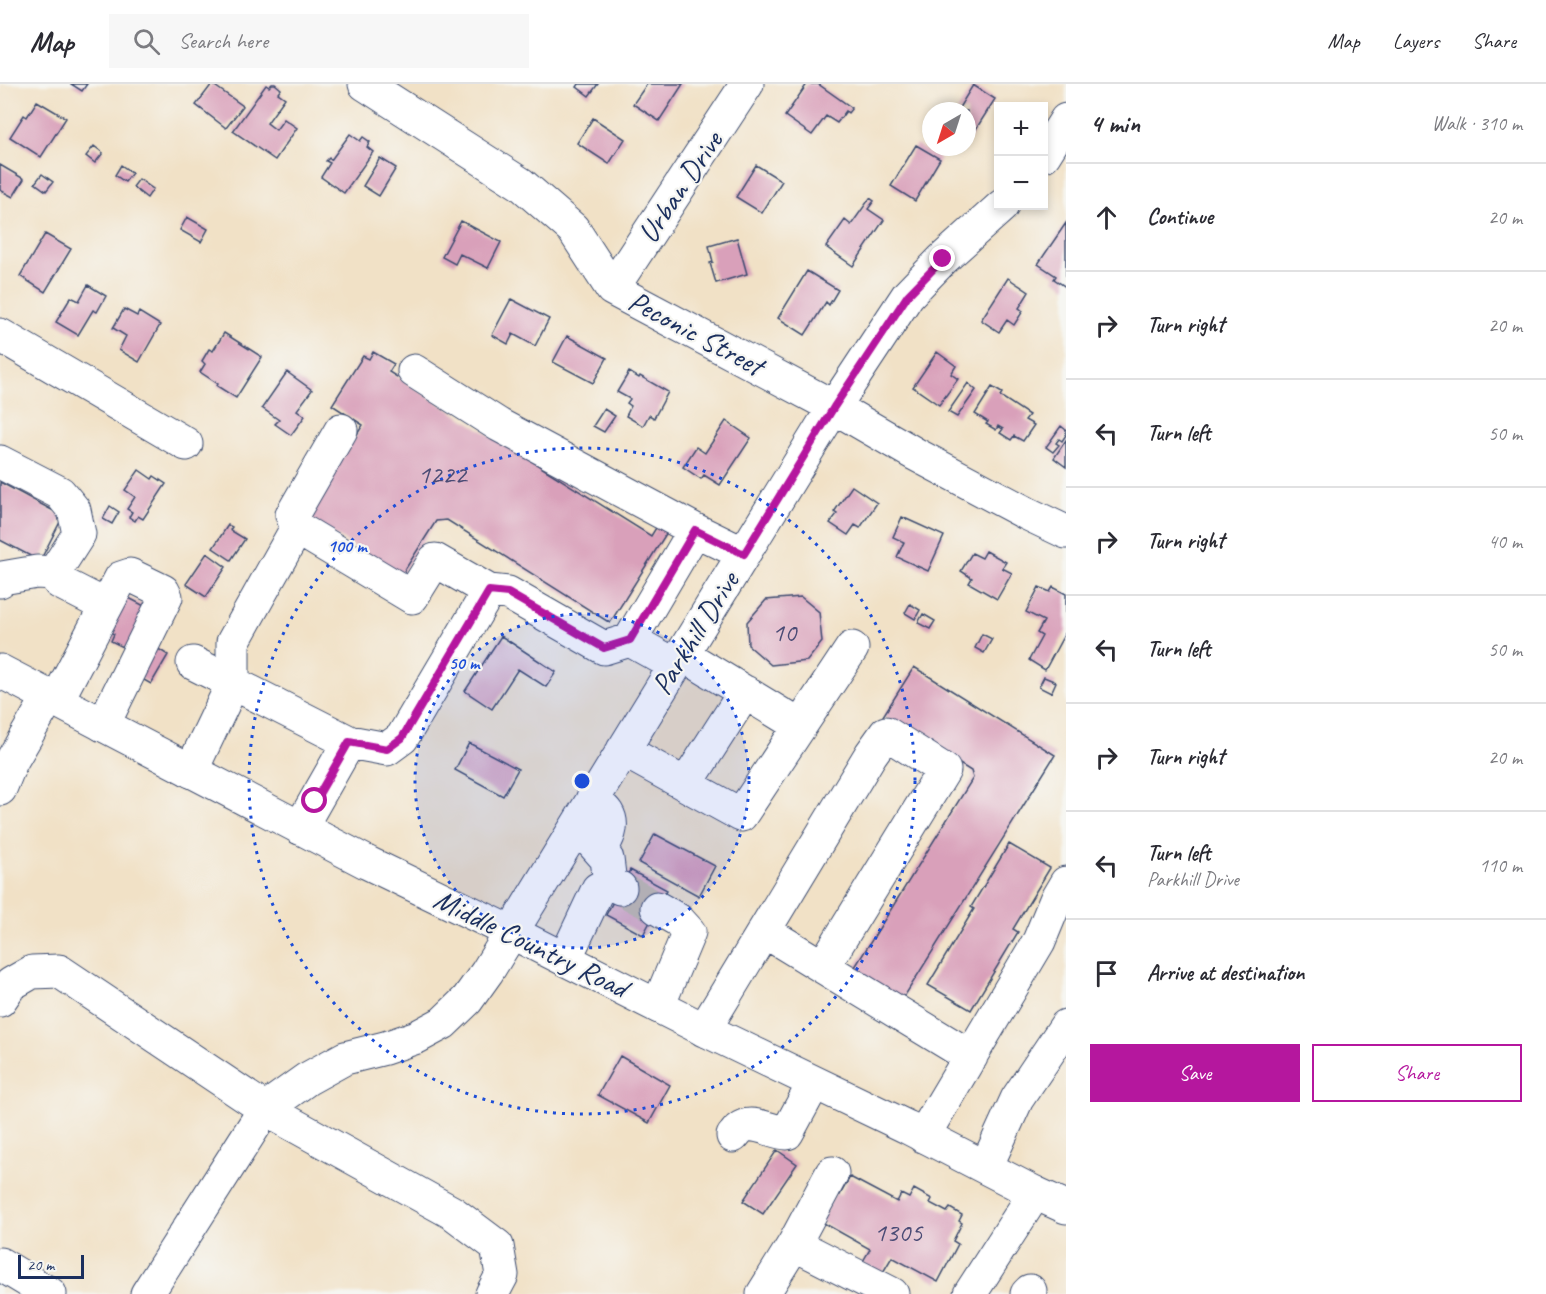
<!DOCTYPE html>
<html lang="en">
<head>
<meta charset="utf-8">
<style>
  :root { --surface:#fff; --page:#f7f7f7; --text:#2b2b33; --muted:#7c7c81; --line:#e1e1e2; --accent:#b5179e }
  body { margin:0; font-family:Caveat,sans-serif; background:var(--page); color:var(--text) }
  .controls { position:absolute; right:18px; top:18px; display:grid; overflow:hidden; border-radius:0px; box-shadow:0 3px 9px #0003 }
  .controls button { width:54px; height:54px; display:grid; place-items:center; padding:0; border:0; border-bottom:2px solid var(--line); background:var(--surface); color:var(--text); font:30px sans-serif }
  .compass { position:absolute; left:922px; top:18px; width:54px; height:54px; border-radius:50%; background:var(--surface); box-shadow:0 3px 9px #0003; rotate:219deg }
  .scale { position:absolute; left:18px; bottom:15px; width:66px; box-sizing:border-box; padding-left:6px; border:3px solid #1b2f5e; border-top:0; font-size:16px; line-height:21px; white-space:nowrap; color:#1b2f5e; -webkit-text-stroke:4px #f6f6f2; paint-order:stroke }
  .stop { position:absolute; width:18px; height:18px; margin:-14px; border:4px solid #b5179e; border-radius:50%; background:#fff }
  .stop.end { background:#b5179e; border-color:#fff; box-shadow:0 2px 6px #0008 }
  .list { margin:0; padding:0; list-style:none }
  h2 { display:flex; justify-content:space-between; align-items:center; height:78px; margin:0; padding:0 24px; font-size:26px }
  h2 small { font-size:20px; font-weight:400; color:var(--muted) }
  .list li { display:grid; grid-template-columns:39px 1fr auto; gap:18px; align-items:center; box-sizing:border-box; height:108px; padding:0 24px; border-top:2px solid var(--line) }
  .list b { display:block; font-size:22px; white-space:nowrap }
  .list p { margin:0; font-size:20px; white-space:nowrap; color:var(--muted) }
  .list em { font-size:20px; font-style:normal; color:var(--muted) }
  .actions { display:flex; gap:12px; padding:18px 24px }
  .actions a { flex:1; padding:14px 0; border:2px solid var(--accent); border-radius:0px; text-align:center; font-size:21px; color:var(--accent) }
  .actions .main { background:var(--accent); color:#fff }
  .icon { flex:none; width:33px; height:33px; fill:none; stroke:currentColor; stroke-width:2; stroke-linecap:round; stroke-linejoin:round }
  .map { position:relative; flex:none; width:1066px; height:1210px; overflow:hidden }
  header { display:flex; align-items:center; gap:36px; box-sizing:border-box; height:84px; padding:0 30px; background:var(--surface); border-bottom:2px solid var(--line) }
  header strong { font-size:28px }
  nav { display:flex; gap:33px; margin-inline-start:auto; font-size:21px }
  .search { width:420px; height:54px; background:var(--page); display:flex; align-items:center; gap:15px; box-sizing:border-box; padding:0 21px; border-radius:0px; color:var(--muted); font-size:22px }
  main { display:flex }
  aside { flex:1; background:var(--surface) }
  .map>svg:first-child { display:block }
  .building { fill:#d9a0ba }
  .lines { fill:none; stroke-linecap:round; stroke-linejoin:round }
  .minor-tunnel { stroke:#c6bdb1; stroke-width:33; stroke-dasharray:33 16; stroke-linecap:butt }
  .minor-casing { stroke:#3b4a6e; stroke-width:35 }
  .major-casing { stroke:#3b4a6e; stroke-width:35 }
  .minor { stroke:#fff; stroke-width:33 }
  .major { stroke:#fff; stroke-width:33 }
  .route { stroke:#b5179e; stroke-width:8 }
  .ring { fill:none; stroke:#1d4ed8; stroke-width:3; stroke-dasharray:3 6 }
  .labels { text-anchor:middle; stroke-width:4.5; stroke-linejoin:round; paint-order:stroke }
  .number-label { font-size:27px; fill:#4a4b75 }
  .street-label { font-size:30px; fill:#1b2f5e; stroke:#f6f6f2 }
  .centre { fill:#1d4ed8; stroke:#f6f6f2; stroke-width:3 }
  .ring-label { font-size:18px; text-anchor:middle; font-weight:bold; fill:#1d4ed8; stroke:#f6f6f2; stroke-width:4.5; stroke-linejoin:round; paint-order:stroke }
</style>
</head>
<body>
<header>
<strong>Map</strong>
<div class="search"><svg class="icon" aria-label="search" viewBox="0 0 24 24"><circle cx="10" cy="10" r="6"/><path d="M15 15l6 6"/></svg>Search here</div>
<nav><a>Map</a><a>Layers</a><a>Share</a></nav>
</header>
<main>
<div class="map">
<svg width="1066" height="1210" viewBox="0 0 1066 1210">
  <rect width="100%" height="100%" fill="#f6f6f2"/>
  <filter id="ink" filterUnits="userSpaceOnUse"><feTurbulence type="fractalNoise" baseFrequency=".0167" numOctaves="2"/><feDisplacementMap in="SourceGraphic" scale="12" xChannelSelector="R" yChannelSelector="G"/><feConvolveMatrix kernelMatrix="1 2 1 2 8 2 1 2 1" color-interpolation-filters="sRGB"/></filter>
  <filter id="wash" filterUnits="userSpaceOnUse"><feTurbulence type="fractalNoise" baseFrequency=".008" numOctaves="4" result="noise"/><feDisplacementMap in="SourceGraphic" scale="24" xChannelSelector="R" yChannelSelector="G"/><feGaussianBlur stdDeviation="1.35" result="paint"/><feColorMatrix in="noise" values="0 0 0 0 0 0 0 0 0 0 0 0 0 0 0 0 0 1.4 0 .05"/><feComposite in="paint" operator="in"/></filter>
  <g filter="url(#wash)">
    <rect width="100%" height="100%" fill="#f1e1c6"/>
    <g id="blocks">
      <!-- building -->
      <path class="building" d="M71,0H87L82,7Z
        M212,0L243,22L226,44L196,21Z
        M272,0H275L281,5L278,9L285,14L267,39L276,46L284,35L297,44L275,76L233,47L266,1L269,3Z
        M579,0H598L589,12L577,3Z
        M647,0H683L659,37L633,20Z
        M807,0H818L852,24L848,29L846,27L837,39L826,32L812,51L785,32Z
        M973,1L995,15L969,56L967,55V27H957Z
        M37,17L66,34L41,73L10,53L24,31L27,33Z
        M593,34L625,55L609,80L577,59Z
        M350,50L360,57L363,53L370,58L367,63L373,68L344,109L321,93L330,79L326,77L329,74L331,76Z
        M916,61L940,75L915,117L891,102Z
        M94,62L103,69L95,79L86,72Z
        M380,74L396,84L379,112L363,102Z
        M0,81L24,95L13,113L0,106Z
        M121,81L132,89L125,98L115,91Z
        M756,81L782,97L762,129L736,113Z
        M42,90L53,98L46,107L35,99Z
        M139,95L153,105L147,114L133,103Z
        M870,114L874,117L868,125L884,136L853,182L826,163L845,136L851,141Z
        M187,133L208,145L201,158L180,146Z
        M461,137L501,158L488,184L460,170L455,180L442,173Z
        M1066,139V203L1054,195L1056,192L1038,180Z
        M45,150L71,165L45,208L20,192Z
        M737,154L747,190L716,199L710,179L713,178L709,162Z
        M807,187L838,206L829,221L826,218L805,251L778,234Z
        M1008,194L1029,208L1019,224L1023,227L1014,241L1007,236L999,248L981,236Z
        M88,201L106,212L97,228L93,226L78,251L56,238L71,213L79,217Z
        M511,215L549,235L535,262L513,250L508,260L492,251Z
        M124,225L137,232L139,228L160,241L139,278L119,266L126,252L113,244Z
        M224,249L262,273L236,314L217,302L218,300L200,288L205,280L202,277L209,265L213,267Z
        M567,252L607,274L593,299L553,278Z
        M373,268L394,280L389,288L651,452L659,439L669,445L610,539L447,436L436,437L401,492L305,432L363,341L332,321L363,272L369,275Z
        M937,268L956,282L951,290L958,295L939,321L913,303Z
        M287,288L312,306L297,326L305,332L291,351L275,340L279,336L262,324Z
        M629,288L639,294L640,292L668,308L654,334L649,331L643,342L626,332L631,322L627,319L630,315L617,308Z
        M968,299L976,306L957,333L948,328Z
        M992,303L1002,309L1000,312L1029,331L1025,336L1034,341L1023,357L1014,352L1011,356L1000,349L1003,345L998,342L996,346L986,340L988,338L975,330Z
        M604,325L615,332L604,348L593,342Z
        M726,337L751,354L720,401L704,391L701,395L683,383L696,363L705,369Z
        M1061,342L1066,346V351L1062,357L1059,355L1056,359L1059,361L1053,368L1046,363Z
        M1066,356V383L1054,374Z
        M139,386L152,395L154,392L166,400L143,435L138,432L135,437L129,433L132,428L127,425L135,413L125,406Z
        M0,398L63,432L40,477L0,456Z
        M852,402L877,419L860,444L855,441L848,451L830,439L837,430L834,428Z
        M110,422L119,428L112,440L103,435Z
        M902,433L944,452L928,487L897,473L904,458L893,453Z
        M228,441L232,443L230,446L245,455L231,476L213,464Z
        M986,467L1006,478L1002,484L1012,489L997,515L969,499L972,494L961,487L972,469L982,474Z
        M207,469L226,483L206,513L186,500Z
        M1039,503L1050,508L1053,503L1066,510V547L1045,586L1029,576L1042,552L1037,549L1044,537L1026,528Z
        M125,512L154,527L129,566L111,557L114,550L106,546Z
        M801,513L819,528L822,558L807,577L771,581L748,561L747,538L766,516Z
        M910,520L920,526L915,535L905,529Z
        M923,530L935,537L930,545L918,539Z
        M982,550L992,555L984,569L975,564Z
        M501,552L556,588L546,603L518,585L492,625L465,607Z
        M152,561L168,571L151,600L135,591Z
        M914,583L1055,671L899,921L850,891L973,694L971,687L883,632Z
        M1044,593L1056,598L1051,609L1039,603Z
        M469,659L518,685L503,712L455,686Z
        M655,750L715,782L699,812L639,779Z
        M1009,760L1050,784L1013,845L1018,848L971,926L928,901L974,825L971,823Z
        M630,786L667,806L643,851L606,831Z
        M620,972L670,1001L649,1039L598,1011Z
        M777,1066L797,1080L763,1130L743,1117Z
        M850,1093L897,1118L901,1110L909,1114L914,1105L932,1115L930,1119L947,1128L950,1124L962,1131L959,1137L962,1139L953,1157L958,1160L938,1198L892,1173L882,1190L862,1179L870,1165L820,1137L835,1109L840,1111Z"/>
    </g>
  </g>
  <g filter="url(#ink)">
    <use href="#blocks" fill-opacity="0" stroke="#3b4a6e" stroke-width="1.5"/>
    <g class="lines">
      <!-- minor-tunnel -->
      <path class="minor-tunnel" d="M620,804L657,824"/>
      <!-- minor casing -->
      <g class="minor-casing">
        <path id="minor" d="M365,0L521,100L573,145L612,205L834,323L915,370L1026,429L1066,448
          M1044,71L1066,36
          M612,205L747,0
          M0,251L186,360
          M414,287L499,341L695,446
          M0,378L60,409L74,426L79,450L54,489L37,488L2,494L0,497
          M297,444L292,431L341,346
          M54,489L59,498L106,522
          M630,556L695,446L744,470
          M682,570L800,642
          M193,579L233,599V558L297,444L412,513L435,476L489,507
          M57,616L121,494L130,491L163,507L166,513L103,641
          M623,666L741,731L852,564
          M191,687L233,599L349,658
          M686,700L745,608
          M0,705L11,678L49,613
          M592,716C597,720 604,724 607,729C615,742 607,756 600,767
          M300,744L349,658L387,665L402,654L489,507L508,509L604,564L630,556L675,581
          M574,747L591,757L607,775L610,799
          M657,824L678,836L689,848L658,922
          M764,847L971,973
          M565,875L598,805L610,799L620,804
          M0,916L11,900L32,888L59,887L265,1025L453,1129L497,1162L502,1191L492,1210
          M704,946L871,670L886,649L944,686L823,883
          M733,1052C735,1050 737,1047 739,1045C752,1034 773,1049 787,1049L814,999
          M923,1052L1039,857L1056,816L1066,799
          M986,1083L1017,1015L1066,942
          M794,1160L832,1089
          M0,1180L50,1210
          M147,1210L265,1025L307,995L345,974L385,964L417,953L443,939L467,916L487,888L834,323L908,211L943,175L1002,122
          M763,1210L794,1160L892,1210
          M970,1210L1035,1109
          M1027,1210L1030,1207"/>
      </g>
      <!-- major casing -->
      <g class="major-casing">
        <path id="major" d="M0,587L368,779L511,848L699,943L907,1043L1035,1109L1066,1123"/>
      </g>
      <!-- minor -->
      <use href="#minor" class="minor"/>
      <!-- major -->
      <use href="#major" class="major"/>
    </g>
  </g>
  <g class="lines" filter="url(#ink)">
    <!-- route -->
    <path class="route" d="M315,717L349,658L387,665L402,654L489,507L508,509L604,564L630,556L695,446L744,470L834,323L908,211L943,175"/>
  </g>
  <!-- distance rings -->
  <circle cx="582" cy="697" r="167" fill="#1d4ed8" fill-opacity=".12"/>
  <g class="ring">
    <circle cx="582" cy="697" r="167"/>
    <circle cx="582" cy="697" r="333"/>
  </g>
  <g class="labels">
    <!-- number labels -->
    <g class="number-label">
      <text x="442" y="399">1222</text>
      <text x="784" y="557">10</text>
      <text x="898" y="1157">1305</text>
    </g>
    <!-- street labels -->
    <g class="street-label">
      <text transform="translate(680 103) rotate(-56)" y="10">Urban Drive</text>
      <text transform="translate(696 249) rotate(28)" y="10">Peconic Street</text>
      <text transform="translate(695 549) rotate(-58)" y="10">Parkhill Drive</text>
      <text transform="translate(531 859) rotate(26)" y="10">Middle Country Road</text>
    </g>
  </g>
  <circle cx="582" cy="697" r="9" class="centre"/>
  <g class="ring-label">
    <text x="347" y="468">100 m</text>
    <text x="464" y="585">50 m</text>
  </g>
</svg>
<div class="controls">
<button>+</button>
<button>−</button>
</div>
<svg class="compass" viewBox="-18 -18 36 36"><path d="M0-13l5 13h-10z" fill="#e53935"/><path d="M0 13l5-13h-10z" fill="#7c7c81"/></svg>
<div class="scale">20 m</div>
<div class="stop" style="left:315px;top:717px"></div>
<div class="stop end" style="left:943px;top:175px"></div>
</div>
<aside>
<h2>4 min<small>Walk · 310 m</small></h2>
<ul class="list">
<li><svg class="icon" aria-label="ahead" viewBox="0 0 24 24"><path d="M12 20V5M6 11l6-6 6 6"/></svg><div><b>Continue</b></div><em>20 m</em></li>
<li><svg class="icon" aria-label="right" viewBox="0 0 24 24"><path d="M7 20v-9h11M14 6l5 5-5 5"/></svg><div><b>Turn right</b></div><em>20 m</em></li>
<li><svg class="icon" aria-label="left" viewBox="0 0 24 24"><path d="M17 20v-9H6M10 6l-5 5 5 5"/></svg><div><b>Turn left</b></div><em>50 m</em></li>
<li><svg class="icon" aria-label="right" viewBox="0 0 24 24"><path d="M7 20v-9h11M14 6l5 5-5 5"/></svg><div><b>Turn right</b></div><em>40 m</em></li>
<li><svg class="icon" aria-label="left" viewBox="0 0 24 24"><path d="M17 20v-9H6M10 6l-5 5 5 5"/></svg><div><b>Turn left</b></div><em>50 m</em></li>
<li><svg class="icon" aria-label="right" viewBox="0 0 24 24"><path d="M7 20v-9h11M14 6l5 5-5 5"/></svg><div><b>Turn right</b></div><em>20 m</em></li>
<li><svg class="icon" aria-label="left" viewBox="0 0 24 24"><path d="M17 20v-9H6M10 6l-5 5 5 5"/></svg><div><b>Turn left</b><p>Parkhill Drive</p></div><em>110 m</em></li>
<li><svg class="icon" aria-label="arrive" viewBox="0 0 24 24"><path d="M6 21V4h12l-3 4 3 4H6"/></svg><div><b>Arrive at destination</b></div></li>
</ul>
<div class="actions"><a class="main">Save</a><a>Share</a></div>
</aside>
</main>
</body>
</html>
